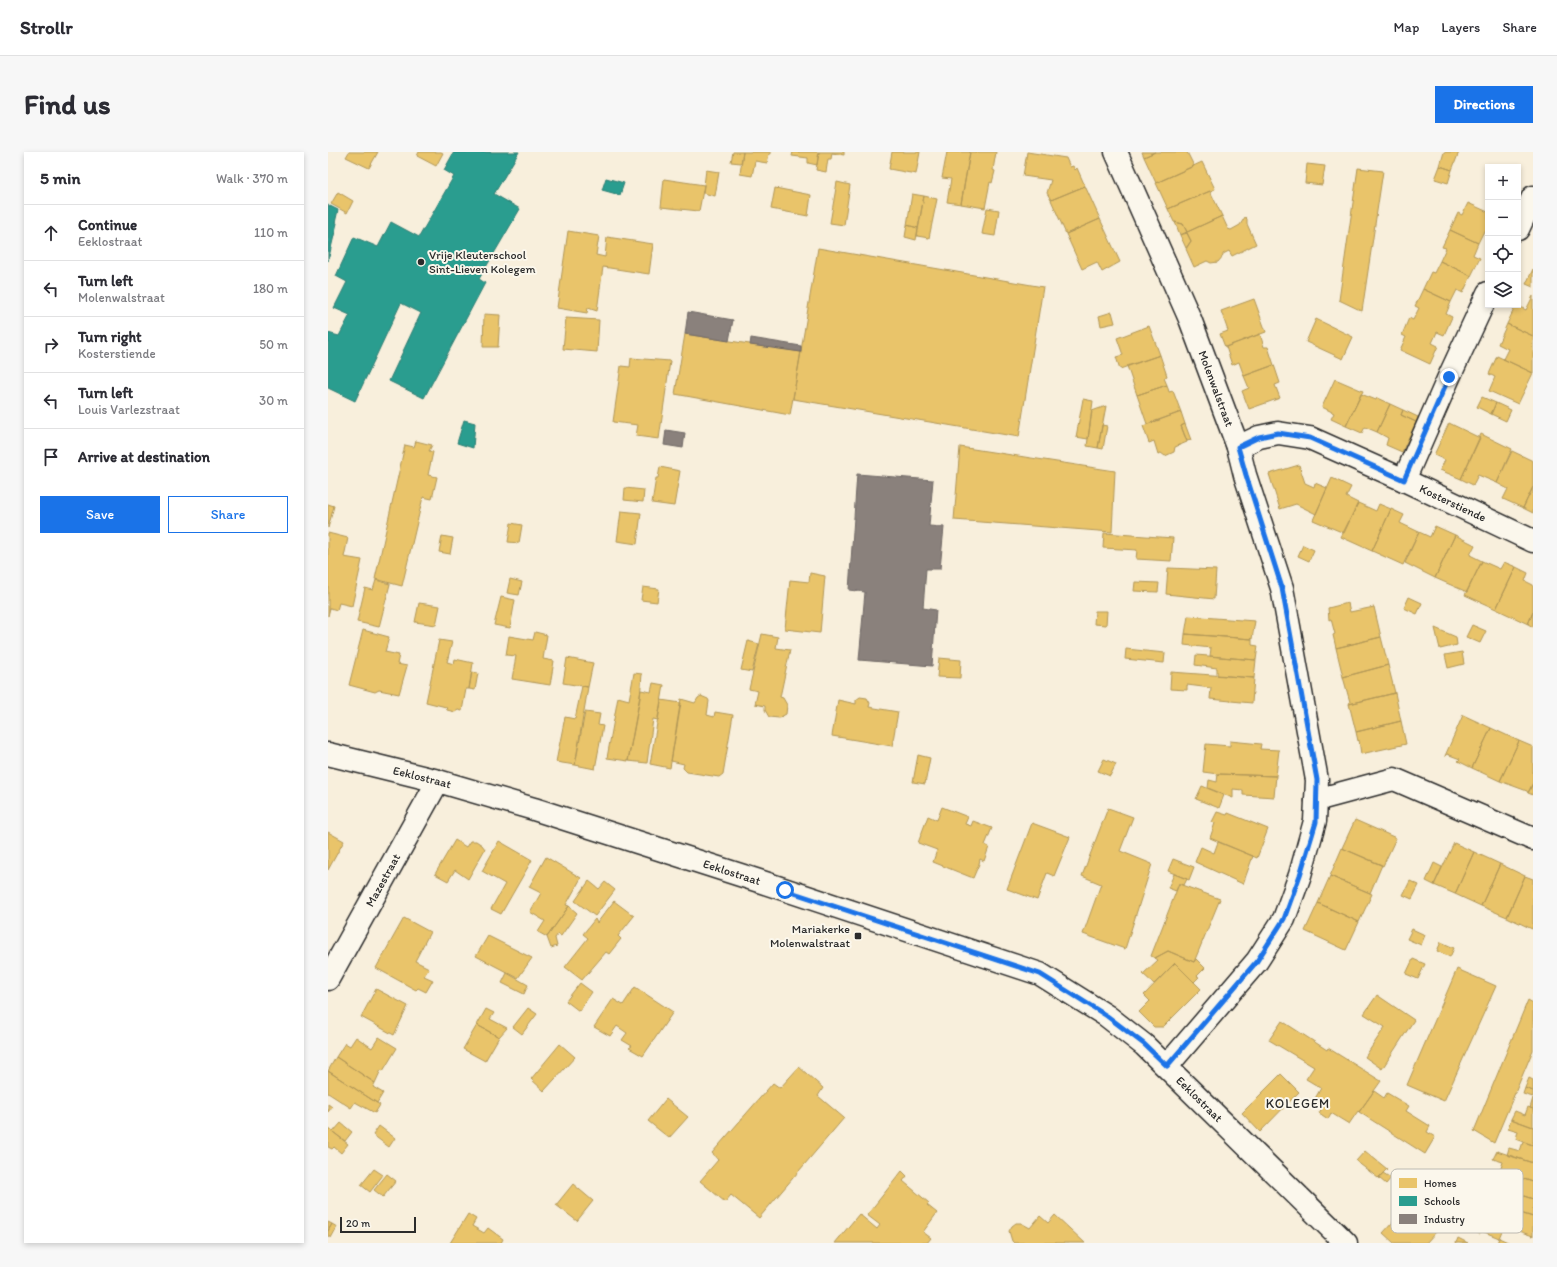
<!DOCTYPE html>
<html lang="en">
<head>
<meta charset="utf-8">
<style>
  :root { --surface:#fff; --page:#f7f7f7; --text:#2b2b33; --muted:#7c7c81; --line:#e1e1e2; --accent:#1a73e8 }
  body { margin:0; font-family:Itim,sans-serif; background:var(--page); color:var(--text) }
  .controls { position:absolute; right:12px; top:12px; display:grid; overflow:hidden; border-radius:0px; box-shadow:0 2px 6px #0003 }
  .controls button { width:36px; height:36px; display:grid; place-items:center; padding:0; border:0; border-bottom:1px solid var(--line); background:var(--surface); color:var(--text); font:20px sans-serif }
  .scale { position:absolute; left:12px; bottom:10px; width:76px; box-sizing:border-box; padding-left:4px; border:2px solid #2b2b2b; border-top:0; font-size:11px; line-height:14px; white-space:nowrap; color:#2b2b2b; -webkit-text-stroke:3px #fbf7ec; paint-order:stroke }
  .stop { position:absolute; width:12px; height:12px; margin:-9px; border:3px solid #1a73e8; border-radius:50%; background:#fff }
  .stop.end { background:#1a73e8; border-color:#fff; box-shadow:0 1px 4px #0008 }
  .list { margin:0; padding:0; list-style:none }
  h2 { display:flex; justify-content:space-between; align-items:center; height:52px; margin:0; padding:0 16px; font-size:17px }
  h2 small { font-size:13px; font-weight:400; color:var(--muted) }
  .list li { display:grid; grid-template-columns:26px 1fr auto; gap:12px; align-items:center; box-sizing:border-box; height:56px; padding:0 16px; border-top:1px solid var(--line) }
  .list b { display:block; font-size:15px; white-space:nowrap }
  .list p { margin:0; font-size:13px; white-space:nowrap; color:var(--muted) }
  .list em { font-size:13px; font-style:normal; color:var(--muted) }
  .actions { display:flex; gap:8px; padding:12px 16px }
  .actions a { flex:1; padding:9px 0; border:1px solid var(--accent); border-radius:0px; text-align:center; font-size:14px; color:var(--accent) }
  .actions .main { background:var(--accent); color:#fff }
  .icon { flex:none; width:22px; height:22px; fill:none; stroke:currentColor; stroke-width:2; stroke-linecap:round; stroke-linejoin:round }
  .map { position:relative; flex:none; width:1205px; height:1091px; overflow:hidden; border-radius:0px }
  header { display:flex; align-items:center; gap:24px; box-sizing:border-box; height:56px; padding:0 20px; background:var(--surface); border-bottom:1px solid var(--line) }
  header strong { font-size:19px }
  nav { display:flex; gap:22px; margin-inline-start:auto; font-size:14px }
  .intro { display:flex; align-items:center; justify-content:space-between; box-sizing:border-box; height:96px; padding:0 24px }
  h1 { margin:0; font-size:28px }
  .button { padding:10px 18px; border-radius:0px; background:var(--accent); color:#fff; font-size:14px; font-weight:700 }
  main { display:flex; gap:24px; padding:0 24px }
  aside { flex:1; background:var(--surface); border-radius:0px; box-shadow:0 2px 6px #0003 }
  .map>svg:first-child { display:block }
  .homes { fill:#e9c46a; stroke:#b09657 }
  .schools { fill:#2a9d8f; stroke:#2a7b71 }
  .industry { fill:#8a817c; stroke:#6e6764 }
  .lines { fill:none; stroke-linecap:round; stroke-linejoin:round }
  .minor-casing { stroke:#2b2b2b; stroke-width:25 }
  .minor { stroke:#fbf7ec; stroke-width:22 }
  .route { stroke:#1a73e8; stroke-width:5 }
  .poi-dot { fill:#2b2b2b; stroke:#fbf7ec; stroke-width:1.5 }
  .labels { text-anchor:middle; stroke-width:4; stroke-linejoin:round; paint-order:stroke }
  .poi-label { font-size:12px; fill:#2b2b2b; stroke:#fbf7ec; text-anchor:start }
  .street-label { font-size:12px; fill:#2b2b2b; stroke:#fbf7ec }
  .neighbourhood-label { font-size:13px; letter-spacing:1px; fill:#2b2b2b; stroke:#fbf7ec }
  .key { fill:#fbf7ec; stroke:#bdbab2; stroke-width:1 }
  .key-label { font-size:11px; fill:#2b2b2b }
</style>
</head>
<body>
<header>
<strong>Strollr</strong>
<nav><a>Map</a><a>Layers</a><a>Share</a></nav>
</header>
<div class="intro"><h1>Find us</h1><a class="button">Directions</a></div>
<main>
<aside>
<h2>5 min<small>Walk · 370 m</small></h2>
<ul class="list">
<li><svg class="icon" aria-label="ahead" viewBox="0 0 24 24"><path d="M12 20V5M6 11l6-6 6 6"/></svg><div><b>Continue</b><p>Eeklostraat</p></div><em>110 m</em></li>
<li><svg class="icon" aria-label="left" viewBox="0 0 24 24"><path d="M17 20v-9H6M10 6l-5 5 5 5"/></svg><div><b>Turn left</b><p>Molenwalstraat</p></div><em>180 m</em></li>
<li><svg class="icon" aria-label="right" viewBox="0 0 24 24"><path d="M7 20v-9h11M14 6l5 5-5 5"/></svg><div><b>Turn right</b><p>Kosterstiende</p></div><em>50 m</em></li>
<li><svg class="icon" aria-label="left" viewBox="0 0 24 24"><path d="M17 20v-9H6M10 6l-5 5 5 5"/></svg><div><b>Turn left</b><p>Louis Varlezstraat</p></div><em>30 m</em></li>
<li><svg class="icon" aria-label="arrive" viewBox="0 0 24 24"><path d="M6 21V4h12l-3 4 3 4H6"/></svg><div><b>Arrive at destination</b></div></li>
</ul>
<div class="actions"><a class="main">Save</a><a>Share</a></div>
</aside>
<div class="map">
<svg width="1205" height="1091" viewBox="0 0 1205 1091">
  <rect width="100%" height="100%" fill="#f8efdc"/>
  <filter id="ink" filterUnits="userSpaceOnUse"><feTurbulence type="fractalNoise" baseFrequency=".025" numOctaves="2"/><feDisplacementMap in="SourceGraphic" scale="8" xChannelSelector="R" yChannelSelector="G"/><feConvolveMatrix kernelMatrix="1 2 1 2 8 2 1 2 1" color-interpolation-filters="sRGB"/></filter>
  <g filter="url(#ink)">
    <!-- homes -->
    <path class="homes" d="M21,0H50L41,16L18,5Z
      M91,0H113L115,1L108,14L89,4Z
      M405,0H415L413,11L403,10Z
      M415,0H443V2H441L439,11L427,9L424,24L412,22Z
      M465,0H491L489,13L480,11V6L464,4Z
      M491,0H516V3L504,1L503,7H500L498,20L488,18Z
      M564,0H592L588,22L561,17Z
      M619,0H642L633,52L619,50L623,27L614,26Z
      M642,0H668L665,18L667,19L664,31L662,30L657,56L633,52Z
      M699,0L738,6L742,15L745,14L747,18L749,16L757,34L723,48L719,41L723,28L695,24Z
      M814,0H827L816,5Z
      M827,0H859L866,14L828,31L816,5Z
      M1116,0H1131L1124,18L1112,14Z
      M874,10L887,37L840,57L828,31Z
      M979,12L997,14L994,33L977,31Z
      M1112,14L1124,18L1120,31L1107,27Z
      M1030,16L1055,19L1034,159L1011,148Z
      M378,18L391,20L387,44L375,41Z
      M336,27L376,33L371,59L333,55Z
      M509,30L522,33L516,73L502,71Z
      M757,34L772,67L738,82L723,48Z
      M447,36L483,43L480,64L443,57Z
      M882,39L894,64L857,81L859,80L855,72L846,70L840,57Z
      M10,40L25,49L19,61L3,52Z
      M584,42L596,44L590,76L579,73Z
      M596,44L609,47L601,86L589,84Z
      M1140,51L1160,60V81L1156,79L1150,91L1122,78L1130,61L1134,63Z
      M659,56L671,58L667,84L654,82Z
      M894,64L900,77L903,78L912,73L917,65L919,67V72L928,92L904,104L901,99L895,102V104L890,110L883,111L879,109L866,115L858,97L863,89L859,81H857Z
      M772,67L792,110L774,120L769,110L754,117L738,82Z
      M847,70L855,72L859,80L852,83Z
      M579,73L590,76L588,88L577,85Z
      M1122,78L1150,91L1145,103L1152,106L1143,124L1112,109L1118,96L1114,95Z
      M240,79L271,84L268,103L277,105L279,85L325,92L321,122L275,115L269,159L260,156L259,161L229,156Z
      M859,81L863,89L858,96L852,83Z
      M490,96L715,135L691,285L465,247Z
      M1112,109L1143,124L1135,141L1129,138L1123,150L1095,137L1103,120L1106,121Z
      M1205,117V135L1198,132Z
      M1095,137L1123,150L1118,162L1124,165L1116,183L1109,180L1104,191L1110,194L1102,212L1072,198L1078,185L1074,183L1081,166L1085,168L1091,156L1087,154Z
      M1205,144V184L1179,172L1188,153L1198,158Z
      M926,147L938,180L897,195L892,182L900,179L893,159Z
      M784,160L787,171L773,174L771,164Z
      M156,162L172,163L170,195H155Z
      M238,166L271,168L269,200L235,197Z
      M988,167L1025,185L1015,207L978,190Z
      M1179,172L1205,184V221L1175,207L1180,197L1170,192Z
      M821,174L832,203L792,217L788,205L795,203L789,186Z
      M357,182L473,200L462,263L347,242Z
      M932,182L936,195H940L946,213L916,224L911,210L904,213L898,195Z
      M832,203L839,224L836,226L839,233L809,243L799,214Z
      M1169,204L1205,221L1190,252L1161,239L1167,225L1161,222Z
      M303,206L342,209L331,287L308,284L310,273L285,270L293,214L302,215Z
      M946,213L952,231L947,233L952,246L921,257L914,239L921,236L916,224Z
      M1007,227L1035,239L1018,274L1003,267L1006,261L994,255Z
      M839,233L841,240L845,239L853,260L819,272L809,243Z
      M1033,242L1048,248L1049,246L1062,252L1049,280L1037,275L1034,281L1018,274Z
      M1154,245L1168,251L1163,262L1149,255Z
      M755,247L765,249L760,287L748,285Z
      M1168,251L1183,258L1178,269L1163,262Z
      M1062,252L1075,258L1073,263L1088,270L1074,300L1058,293L1060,286L1049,280Z
      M778,254L770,296L759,294L764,259Z
      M1075,258L1090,265L1088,270L1073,263Z
      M853,260L857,272L853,274L859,290L847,295L846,300L837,304L833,301L830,302L826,289L821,291L815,274Z
      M1121,271L1152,286L1133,327L1112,318L1117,308L1106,303Z
      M857,272L863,288L859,289L853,274Z
      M774,273L779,274L775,297L770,296Z
      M1153,282L1184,297L1169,331L1150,323L1145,333L1133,327Z
      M88,289L104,293L101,299L105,300L100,323L109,325L104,347L95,345L74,434L47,427L77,293L86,295Z
      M632,295L787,319L784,380L626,368Z
      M1184,299L1205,309V335L1195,356L1175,347L1180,337L1169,331Z
      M971,313L977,331L986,335L987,331L999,336L988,362L968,352L952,357L941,322Z
      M332,315L352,319L346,354L324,351L328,326H330Z
      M1004,326L1023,335L1018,345L1030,351L1016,381L985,368Z
      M1205,335V361L1195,356Z
      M297,336L316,338L315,350L296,348Z
      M1030,351L1048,359L1051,352L1063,357L1044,399L1013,385Z
      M0,352L6,354L0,376Z
      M1063,357L1076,363L1072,371L1091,380L1075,413L1044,399Z
      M293,359L313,361L309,392L289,389Z
      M183,371L194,373L191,391L180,390Z
      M1107,374L1127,383L1107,426L1077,411L1091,380L1102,385Z
      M0,381L20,386L16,405L34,408L24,454L11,451L9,458L2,456L0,464Z
      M776,381L845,386L843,409L808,407L809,398L775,396Z
      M1127,383L1147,393L1142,403L1154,409L1139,440L1107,426Z
      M114,384L125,386L122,402L111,400Z
      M975,393L986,398L981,409L970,404Z
      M1154,409L1172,417L1176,410L1188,415L1168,457L1137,443Z
      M1188,415L1200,421L1197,429L1205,433V460L1200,472L1168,457Z
      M840,416L888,418L886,447L838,442Z
      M482,421L497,424L492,481L457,477L462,428L481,430Z
      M182,427L194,430L191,443L179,441Z
      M48,428L62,432L51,475L29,470L37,436L45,438Z
      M807,430L831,431L830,440L806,439Z
      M315,435L331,437L329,450L313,448Z
      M173,445L187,448L182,476L166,473Z
      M1081,445L1094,451L1089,462L1076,456Z
      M91,451L112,454L108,473L87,470Z
      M1020,451L1022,460L1046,455L1053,485L1008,496L1005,483L1007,482L1003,467L1001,468L1000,456Z
      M767,459H779L778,473L766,472Z
      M1205,460V475L1200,472Z
      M860,464L927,469L924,487L857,482Z
      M1144,473L1158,479L1152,491L1138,485Z
      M1107,476L1128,485L1129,493L1112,497Z
      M35,478L61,485L57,500L71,503L69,512L79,514L71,542L51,538L47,540L21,533Z
      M207,480L219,483L215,507L226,509L222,533L184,527L188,504L178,503L181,484L205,488Z
      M434,482L450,485L448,496L462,498L452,545L455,546L459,553L458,562L451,566L441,565L437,558V554L427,552L430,539L421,537Z
      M857,482L924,487V493L930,494L928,508L882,504L883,496L856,493Z
      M1053,485L1060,513L1015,525L1008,496Z
      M111,488L124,490L119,510L126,512L127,507L145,511L141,537H138L134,559L130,558L127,560L119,558L118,555L98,550Z
      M420,489L431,492L424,520L413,518Z
      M798,497L837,501L836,511L797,507Z
      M1134,500L1136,512L1120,516L1117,503Z
      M868,503L928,508L926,526L889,523V516L867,513Z
      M239,506L265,511L260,535L235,531Z
      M611,506L633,508L632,526L609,525Z
      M1060,513L1067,541L1021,552L1022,550L1015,525Z
      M144,520L150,521L147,538L141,537Z
      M843,520L926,526L924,551L882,547L883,536L859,533V538L842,537Z
      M306,521L314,522L312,546L300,609L279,606L290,545L301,548Z
      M325,531L336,533L330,568L325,567L319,611L300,609L313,538L323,540Z
      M254,534L260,535L247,613L228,610L237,565L247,567Z
      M1067,541L1073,569L1028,580L1021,552Z
      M373,544L380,547L381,549L379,563L386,565L387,560L405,563L395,622L391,625L359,620L355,616L356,612L343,609L353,547L367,551L370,546Z
      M532,545L539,546L542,551L541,555L570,560L564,594L504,584L510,548L528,552V548Z
      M333,548L353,551L342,616L322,612Z
      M257,560L272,562L270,573L275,574L267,617L247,613Z
      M1135,563L1163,576L1144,616L1130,609L1132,607L1119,602L1118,604H1117Z
      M1073,569L1078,592L1033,602L1031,588L1030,589L1028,580Z
      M1163,576L1191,589L1172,629L1144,616Z
      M902,589L933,592L932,597L951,598L948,624L890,622L875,620L878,592L902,594Z
      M1191,589L1205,595V631L1200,641L1199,639L1172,629Z
      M590,603L602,606L597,632L585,630Z
      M776,607L788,612L782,624L770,619Z
      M890,622L948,624L946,645L915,643V638L905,637V646L880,636L881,628L889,630Z
      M1205,631V643L1200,641Z
      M874,634L896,643L891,656L868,647Z
      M614,655L640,665L637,672L643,674L645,669L664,676L657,693L661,695L656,709L652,707L651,712L645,726L605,710L609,698L590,691L600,664L609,668Z
      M780,656L805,665L792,699L824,712L797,797L755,782L773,732L754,724Z
      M889,660L899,663L900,661L940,677L929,706L882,686L887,671L884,670Z
      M1027,668L1068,686L1055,714L1014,696Z
      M704,671L742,685L726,724L719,721L709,748L679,737Z
      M0,680L16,689L0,718Z
      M127,688L138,695L142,689H148L154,693L157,697L140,727L127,718L120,729L107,722Z
      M171,689L204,708L173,762L163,757L177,732L154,719Z
      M890,690L925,704L915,732L867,710L873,695L886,701Z
      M1126,691L1146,700L1127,742L1106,733Z
      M1014,696L1054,713L1042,741L1002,724Z
      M1146,700L1172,712L1153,754L1127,742Z
      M218,705L253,726L238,753L241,754L219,785L210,780L217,769L202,760L213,741L201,735Z
      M845,707L866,715L861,728L840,719Z
      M1106,711L1114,715L1106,733L1098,729Z
      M1172,712L1197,724L1179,765L1153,754Z
      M846,722L859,727L856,733L851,731L848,739L840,736Z
      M1002,724L1044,742L1031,770L990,751Z
      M1197,724L1205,727V774L1204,777L1179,765Z
      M261,729L271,737L277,730L287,738L267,764L247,749Z
      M1082,729L1091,733L1084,747L1075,743Z
      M851,732L892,747L866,810L840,799L827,806L823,804Z
      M286,749L306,764L290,784L293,787L281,802L278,800L254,828L237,815L260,786L255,782L267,767L269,771Z
      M990,751L1031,770L1018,798L977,779Z
      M241,754L249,761L233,784L230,782L227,786L229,794L223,796L219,785Z
      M76,766L102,780L87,809L101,816L96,824L105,828L98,840L90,836L88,838L48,816Z
      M1084,777L1097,783L1093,793L1079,787Z
      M160,784L204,806L190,826L148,804Z
      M1113,790L1126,796L1122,805L1109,799Z
      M840,799L866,810L868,807L877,816L869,824L871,825L866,830L847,811L826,832L815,822L830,808L827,806Z
      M1085,807L1097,812L1090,827L1078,822Z
      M847,811L873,837L835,875H826L811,860L822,849L816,843Z
      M1129,817L1168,834L1116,949L1079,933Z
      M179,821L200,833L196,842L174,831Z
      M252,831L264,840L251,859L238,849Z
      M307,835L345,860L315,904L301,896L304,894L294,888L299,881L289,874L282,884L266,875L285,847L295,853Z
      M48,837L80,854L66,883L33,865Z
      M1049,843L1086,868L1054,917L1037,905L1057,875L1036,862Z
      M1200,848L1205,851V898L1166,991L1146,979Z
      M200,856L209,862L194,882L185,875Z
      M158,857L166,861L162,867L179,876L171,885L149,873Z
      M954,869L999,898L1000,896L1053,929L1031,960L1030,959L1021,972L1003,961L1000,967L991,961L994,956L985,950L993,936L978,927L986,915L941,888Z
      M149,873L171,885L157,909L135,897Z
      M28,885L44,896L51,885L69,896L55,919L53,918L47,931L8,905L17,891L22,894Z
      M232,892L247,905L216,939L203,927Z
      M8,905L47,931L45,935L55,941L49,951L0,919Z
      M471,915L495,936L490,944L516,966L431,1066L403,1043L397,1050L372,1029L390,1008L384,1001L445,931L452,936Z
      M0,919L52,953L47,961L27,950L23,956L0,941Z
      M953,922L971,940L932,980L914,961Z
      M1201,926L1205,928V939L1197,936Z
      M1197,936L1205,939V945L1195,942Z
      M1046,939L1056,946L1059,941L1081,954L1078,959L1102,974L1099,980L1107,985L1097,1002L1031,960Z
      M1205,946V957L1202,956Z
      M338,947L360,965L341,986L320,969Z
      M0,952L4,955L0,960Z
      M1200,955L1205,957V975L1183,967L1187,959L1197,963Z
      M1183,967L1205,975V993L1188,987L1190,979L1180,976Z
      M13,971L24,980L17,989L5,980Z
      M51,974L67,986L61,995L45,983Z
      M0,976L20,992L13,1001L6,995L4,997L0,995Z
      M1195,990L1205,993V1011L1179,1003L1181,996L1192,999Z
      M1037,999L1059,1017L1050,1026L1028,1009Z
      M1169,999L1205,1011V1030L1172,1019L1175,1010L1165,1007Z
      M46,1017L55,1023L42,1040L33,1033Z
      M574,1019L579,1024L575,1029L601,1051L599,1053L609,1061L595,1080L603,1086L599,1091H507L531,1062L549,1077L552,1073L539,1063Z
      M1055,1021L1063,1026L1058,1032L1051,1026Z
      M1177,1021L1205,1030V1047L1156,1031L1158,1024L1173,1029Z
      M59,1022L68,1029L55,1045L46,1038Z
      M1156,1031L1205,1047V1065L1186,1059L1188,1052L1152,1040Z
      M245,1032L265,1049L249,1069L228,1053Z
      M1094,1038L1112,1053L1098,1071L1108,1080L1098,1091H1066L1055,1081Z
      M1147,1052L1171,1060L1170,1062L1183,1067L1186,1059L1205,1065V1084L1143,1063Z
      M140,1062L148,1067L144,1074L156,1081L160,1076L175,1087L173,1091H122Z
      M727,1063L757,1091H686L684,1089L681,1079L684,1074L688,1071H693L702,1076L712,1064L720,1071Z
      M1143,1063L1158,1068L1152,1082L1137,1075Z
      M1158,1068L1176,1074L1171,1086L1154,1079Z
      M0,1070L4,1072L0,1079Z
      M4,1072L9,1075L3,1086L0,1084V1079Z
      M1130,1086L1140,1091H1128Z
      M1171,1086L1182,1091H1169Z"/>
    <!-- schools -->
    <path class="schools" d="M126,0H191L166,42L192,57L151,127L157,131L96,246L61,229L93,161L73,151L27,249L0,236V181L11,184L22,163L6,156L19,130L8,124L26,85L50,95L63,70L91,85L126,24L116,18Z
      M278,26L296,31L292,43L274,38Z
      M0,53L10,58L7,71H9L0,109Z
      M136,268L147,271L145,296L129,291Z"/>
    <!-- industry -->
    <path class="industry" d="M360,160L405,168L401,189L357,182Z
      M423,186L473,194V200L422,193Z
      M338,278L357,281L355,296L336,293Z
      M529,322L605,328L601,374L616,375L612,417H598L595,456L608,458L604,514L531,508L537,440L521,438Z"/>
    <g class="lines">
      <!-- minor casing -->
      <g class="minor-casing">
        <g id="minor">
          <path id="s1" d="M788,0L862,167L910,295L917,323L954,436L989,628L987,669L972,723L956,767L929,809L839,914"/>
          <path d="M1190,77L1205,45"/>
          <path id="s2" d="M910,295L931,285L950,281L982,286L1076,328L1205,389"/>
          <path d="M1076,328L1121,225L1160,141"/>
          <path id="s3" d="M0,602L110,629L206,657L431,729L712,822L779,864L816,893L1018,1091"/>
          <path d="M988,648L1066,627L1205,687"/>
          <path id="s4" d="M0,827L110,629"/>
        </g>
      </g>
      <!-- minor -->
      <use href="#minor" class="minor"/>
    </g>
  </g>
  <g class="lines" filter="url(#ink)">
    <!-- route -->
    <path class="route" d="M457,738L712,822L779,864L816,892L839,914L929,809L956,767L972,723L988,670L989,628L954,436L918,323L910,295L931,285L950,281L982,286L1076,328L1121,225"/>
  </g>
  <!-- markers -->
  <g class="poi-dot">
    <circle cx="93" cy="110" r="4"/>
    <rect x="526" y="780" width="8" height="8" rx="2"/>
  </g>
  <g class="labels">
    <!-- poi labels -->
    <g class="poi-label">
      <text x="101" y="107">Vrije Kleuterschool<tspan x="101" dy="14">Sint-Lieven Kolegem</tspan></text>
      <text x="522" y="781" text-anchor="end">Mariakerke<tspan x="522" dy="14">Molenwalstraat</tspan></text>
    </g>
    <!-- street labels -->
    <g class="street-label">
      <text dy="4" stroke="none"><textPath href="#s1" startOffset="257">Molenwalstraat</textPath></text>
      <text dy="4" stroke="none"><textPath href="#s2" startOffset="232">Kosterstiende</textPath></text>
      <text dy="4" stroke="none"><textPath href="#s3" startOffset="97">Eeklostraat</textPath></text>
      <text dy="4" stroke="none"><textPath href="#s3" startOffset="421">Eeklostraat</textPath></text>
      <text dy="4" stroke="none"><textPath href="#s4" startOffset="113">Mazestraat</textPath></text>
      <text dy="4" stroke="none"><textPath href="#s3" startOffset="949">Eeklostraat</textPath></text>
    </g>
    <!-- neighbourhood labels -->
    <g class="neighbourhood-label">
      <text x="970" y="956">KOLEGEM</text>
    </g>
  </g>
  <!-- legend -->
  <rect x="1063" y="1017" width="132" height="64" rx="6" class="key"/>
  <rect x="1071" y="1026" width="18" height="10" fill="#e9c46a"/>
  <rect x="1071" y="1044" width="18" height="10" fill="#2a9d8f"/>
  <rect x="1071" y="1062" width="18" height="10" fill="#8a817c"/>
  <g class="key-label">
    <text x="1096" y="1035">Homes</text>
    <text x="1096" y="1053">Schools</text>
    <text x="1096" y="1071">Industry</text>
  </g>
</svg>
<div class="controls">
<button>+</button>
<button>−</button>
<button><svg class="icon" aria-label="locate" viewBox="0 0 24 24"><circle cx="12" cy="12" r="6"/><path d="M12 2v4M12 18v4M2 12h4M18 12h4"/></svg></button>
<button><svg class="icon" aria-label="layers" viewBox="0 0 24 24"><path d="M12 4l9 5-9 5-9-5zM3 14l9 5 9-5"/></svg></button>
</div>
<div class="scale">20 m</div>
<div class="stop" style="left:457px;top:738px"></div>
<div class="stop end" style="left:1121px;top:225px"></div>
</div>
</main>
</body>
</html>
